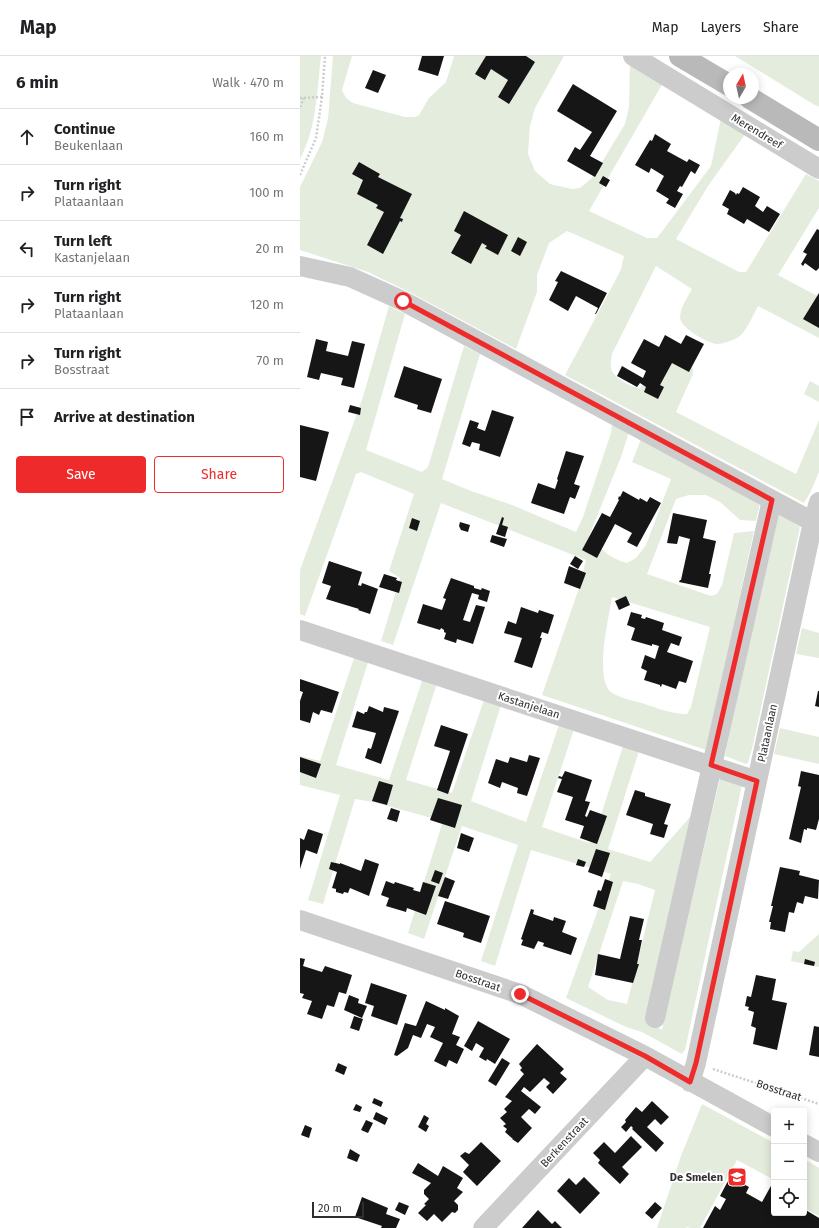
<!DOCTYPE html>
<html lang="en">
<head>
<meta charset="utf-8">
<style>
  :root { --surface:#fff; --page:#f6f6f6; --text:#202124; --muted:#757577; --line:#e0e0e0; --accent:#ee2b2a }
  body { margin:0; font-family:"Fira Sans",sans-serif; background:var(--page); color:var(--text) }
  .controls { position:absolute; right:12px; bottom:12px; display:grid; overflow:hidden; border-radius:4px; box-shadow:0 2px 10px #0003 }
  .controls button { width:36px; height:36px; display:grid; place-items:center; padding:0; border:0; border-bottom:1px solid var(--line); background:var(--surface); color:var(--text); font:20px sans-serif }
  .compass { position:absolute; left:423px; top:12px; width:36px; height:36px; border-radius:50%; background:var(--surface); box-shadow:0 2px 10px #0003; rotate:9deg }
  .scale { position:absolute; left:12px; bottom:10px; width:52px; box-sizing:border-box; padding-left:4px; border:2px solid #2f2f2f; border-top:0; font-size:11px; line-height:14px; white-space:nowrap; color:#2f2f2f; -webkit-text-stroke:3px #fff; paint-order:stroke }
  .stop { position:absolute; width:12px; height:12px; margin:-9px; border:3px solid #ee2b2a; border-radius:50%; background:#fff }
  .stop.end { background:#ee2b2a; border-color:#fff; box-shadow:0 1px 4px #0008 }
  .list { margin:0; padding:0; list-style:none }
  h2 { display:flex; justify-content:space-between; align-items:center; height:52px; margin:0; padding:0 16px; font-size:17px }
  h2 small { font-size:13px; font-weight:400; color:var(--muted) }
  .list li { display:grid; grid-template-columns:26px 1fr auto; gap:12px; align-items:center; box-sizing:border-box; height:56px; padding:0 16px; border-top:1px solid var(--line) }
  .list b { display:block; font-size:15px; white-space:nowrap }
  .list p { margin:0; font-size:13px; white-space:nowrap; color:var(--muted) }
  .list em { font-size:13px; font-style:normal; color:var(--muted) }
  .actions { display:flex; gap:8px; padding:12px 16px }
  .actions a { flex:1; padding:9px 0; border:1px solid var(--accent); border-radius:4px; text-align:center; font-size:14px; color:var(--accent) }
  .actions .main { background:var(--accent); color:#fff }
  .icon { flex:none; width:22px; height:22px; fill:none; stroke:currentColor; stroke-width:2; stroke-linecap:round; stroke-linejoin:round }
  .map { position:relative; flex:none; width:519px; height:1172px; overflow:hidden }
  header { display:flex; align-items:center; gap:24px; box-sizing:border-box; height:56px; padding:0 20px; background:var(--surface); border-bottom:1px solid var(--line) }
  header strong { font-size:19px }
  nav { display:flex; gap:22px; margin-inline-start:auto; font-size:14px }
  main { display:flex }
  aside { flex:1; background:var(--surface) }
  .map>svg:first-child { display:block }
  .green { fill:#e4eddd; fill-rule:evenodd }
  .building { fill:#161616 }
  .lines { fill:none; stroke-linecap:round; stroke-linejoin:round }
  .path { stroke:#ccc; stroke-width:2.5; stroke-dasharray:2 2; stroke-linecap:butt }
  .street { stroke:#ccc; stroke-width:20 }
  .secondary { stroke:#b9b9b9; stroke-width:22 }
  .route { stroke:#ee2b2a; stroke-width:5 }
  .labels { text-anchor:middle; stroke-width:4; stroke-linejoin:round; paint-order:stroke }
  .street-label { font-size:11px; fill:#2f2f2f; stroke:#fff }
  .poi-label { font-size:11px; font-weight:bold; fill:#2f2f2f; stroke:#fff; text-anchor:end }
</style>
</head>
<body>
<header>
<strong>Map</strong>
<nav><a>Map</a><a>Layers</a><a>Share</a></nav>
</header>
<main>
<aside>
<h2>6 min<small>Walk · 470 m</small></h2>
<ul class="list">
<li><svg class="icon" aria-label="ahead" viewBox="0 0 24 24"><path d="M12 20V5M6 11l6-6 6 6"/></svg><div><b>Continue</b><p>Beukenlaan</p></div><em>160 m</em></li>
<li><svg class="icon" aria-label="right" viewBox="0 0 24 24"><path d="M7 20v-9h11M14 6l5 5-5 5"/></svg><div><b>Turn right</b><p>Plataanlaan</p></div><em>100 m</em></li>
<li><svg class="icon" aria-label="left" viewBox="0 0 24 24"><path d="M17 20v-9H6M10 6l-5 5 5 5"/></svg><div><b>Turn left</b><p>Kastanjelaan</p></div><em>20 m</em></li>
<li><svg class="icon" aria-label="right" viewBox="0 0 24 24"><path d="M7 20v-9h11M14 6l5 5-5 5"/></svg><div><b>Turn right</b><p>Plataanlaan</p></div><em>120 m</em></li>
<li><svg class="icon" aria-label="right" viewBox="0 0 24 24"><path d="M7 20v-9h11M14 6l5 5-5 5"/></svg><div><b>Turn right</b><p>Bosstraat</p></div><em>70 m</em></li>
<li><svg class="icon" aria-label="arrive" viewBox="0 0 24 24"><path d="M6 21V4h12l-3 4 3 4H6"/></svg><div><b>Arrive at destination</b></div></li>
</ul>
<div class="actions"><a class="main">Save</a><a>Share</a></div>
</aside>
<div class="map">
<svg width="519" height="1172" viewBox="0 0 519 1172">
  <rect width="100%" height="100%" fill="#fff"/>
  <!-- green -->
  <path class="green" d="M0,0H21C17,35 17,71 0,103Z
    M33,0H52L42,34L46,42L53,47L105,61H115L119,59L129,42L146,26L154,0H264L235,52L230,70L228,98L235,115L250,128L272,133L280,132L293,121L325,68L329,51L330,6L363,27L289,155L347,182H357L411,110L421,62L446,77L408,130L376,183L439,216H446L506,118L519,125V152L478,219L519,241V282L458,250C454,258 446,275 440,280C434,284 424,288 417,288C407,287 381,272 380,262C380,252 387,242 392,233L356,210L312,298C311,303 310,310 312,315C317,324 331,331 340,332L355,312L364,301L391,310L393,313V318L376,356L496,418L519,364V416L510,437L504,447L265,319L314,227L321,213L324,200L267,175L249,187L237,219V236L216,293L109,236L68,216L0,194V131L22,86L28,63Z
    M435,0H519V51L513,48Z
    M89,250L105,258L66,394L122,416L128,411L164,290L180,298L142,423L171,435L212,449L276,476L283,461L311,377L312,368L329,376L321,401L289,480C301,493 309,502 327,507L336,502L346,489L371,423L332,406L341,383L460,447L456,465L440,464L420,446L406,439H389L376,443L347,518L411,540L417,538L422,529L434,477L454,475L406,694L242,639L280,529L286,504L141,447L93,589L81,585L100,522L89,515L114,438L61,416L56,418L5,560L0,558V514L63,341ZM312,541L410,571L391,651L387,658C371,658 357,652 342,647C334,645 317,641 311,636C294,621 309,562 312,541Z
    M510,325L519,330V346L504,338Z
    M479,458L500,471L453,689L448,707L446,708L425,700L432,664Z
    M502,572L519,577V602L496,598Z
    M55,599L69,603L36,709L89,724L123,622L137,627L106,724L152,737L184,644L201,649L171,745L226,766L259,669L274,673L242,771L289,787L296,775L323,690L339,695L308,793L350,806L391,760L346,963L362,974L420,722L442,729L385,994L382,998L342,976L326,971L266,942L311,818L231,794L195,910L181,905L218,789L162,770L124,883L108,877L143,765L73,746L55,743L23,848L8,844L40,739L0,729V700L20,705ZM323,825L338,828L355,834L327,948L308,944L288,931Z
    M480,672L519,681V708L474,698Z
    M519,878V911L491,905L493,895L499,896Z
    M402,1048L474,1087V1124L437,1104L400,1172H390L387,1171L386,1172H357L381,1100Z
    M504,1103L519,1112V1160L504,1152Z"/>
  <!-- building -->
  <path class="building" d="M122,0H144L138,20L118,14Z
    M186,0H226L235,6L209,48L198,41L208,24L191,13L185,24L175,18Z
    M73,14L86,19L78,37L65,32Z
    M273,28L317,55L290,100L303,107L295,121L267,105L275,91L280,94L292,76L257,55Z
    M355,78L371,88L367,95L387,106L389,103L400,109L395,118L391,115L382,131L380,130L377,135L383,138L375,152L366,147L369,143L356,135L364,120L351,112L349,117L335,109L350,84L352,85Z
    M59,106L80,118L78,121L112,138L100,162L103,163L102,166L100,165L83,198L67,189L84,156L76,152L78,149L57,138L63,124L52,118Z
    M303,120L310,124L306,131L299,127Z
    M443,131L460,141L455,150L463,156L467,150L480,158L469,176L447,163L444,168L427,158L429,153L422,149L430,134L435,137L436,139L437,137L439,138Z
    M164,155L208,179L198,199L185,192L187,190L182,187L171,208L151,197L161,179L154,175Z
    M517,173L519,174V212L516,215L505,207L503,210L501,208L507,198L503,196Z
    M218,181L227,186L220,200L211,195Z
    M261,215L307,237L296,258H295L298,252L276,240L268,255L249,244L258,226L255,225Z
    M519,237V272L503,263Z
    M365,279L381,288L386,279L404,288L389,316L372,307L360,329L364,331L358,343L344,336L346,331L340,327L337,331L317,320L322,310L343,322L346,315L331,307L344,283L359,291Z
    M16,283L28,286L26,295L48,300L52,285L65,288L54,332L41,329L43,322L21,317L19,324L7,321Z
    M104,310L142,323L131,357L117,353L118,349L94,341Z
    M50,349L61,352L60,359L48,356Z
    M192,354L214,361L200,401L179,394L180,388L172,386L170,391L162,388L170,364L179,367L177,372L185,375Z
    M0,369L29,376L16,425L0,421Z
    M266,395L284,400L274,428L280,430L275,443L270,441L264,458L231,447L238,427L255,433L258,424L257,423Z
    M323,435L339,444L340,442L347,446L350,441L361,447L337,491L327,486L332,477L315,468L297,502L282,494L302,457L310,461L319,444L318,443L319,440L320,441Z
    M373,457L407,464L403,482L416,485L409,518H411L408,532L379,526L380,524H381L390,483L379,480L377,488L367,487Z
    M202,461L204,462L202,469L208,471L205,481L196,478Z
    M112,462L120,465L117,475L109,472Z
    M160,466L170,469L168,476L161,474L159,470Z
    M192,479L207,483L204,491L190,486Z
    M275,500L283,505L278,513L270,508Z
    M29,505L62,516L58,529L61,530L62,527L78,533L70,558L58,554L59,553L26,543L31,530L22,527Z
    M269,510L286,517L280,533L264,527Z
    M84,518L97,522L96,524L102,526L99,537L79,531Z
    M151,522L174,530V532L181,534L182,532L190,535L187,546L178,543L179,539L172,537L163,564L170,566L176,549L185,551L173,588L157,583L156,587L144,583L146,577L144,576V574L141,572L140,574L117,567L123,548L142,554L146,543L143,542Z
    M326,540L330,549L319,554L315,545Z
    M221,551L238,557L239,554L254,559L248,578L242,576L240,582H242L232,612L214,606L222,582L204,577L208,565L216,568Z
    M331,556L342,559L341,562L345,563L346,561L364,567L362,574L382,581L379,590L371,587L367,596L393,605L386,627L379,625L376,633L362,628L361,631L360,630V629L344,624L347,615L341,612L345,599L355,603L359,590L352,588V590L331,584L335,572L327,569Z
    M0,623L39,636L32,657L21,654L19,659L13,656L10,667L0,664V645L3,636L0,635Z
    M518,635H519V651L515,650Z
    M69,650L83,656L84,651L99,655L81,708L65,702L68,692L71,693L76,677L52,671L57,655L64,658L65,656H67Z
    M141,669L168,678L148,738L137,734L150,695L134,690Z
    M229,699L240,702L227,740L217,737L218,732L202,726L200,732L188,727L196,703L208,707L210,701L227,706Z
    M0,701L21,708L16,722L0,716Z
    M265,715L292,724L285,745L290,746L285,760L287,761L290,754L307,760L297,788L280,782L284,770L265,764L273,741L257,736L262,723L258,722L259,720L262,721Z
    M501,715L519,719V763L516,774L507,772V774L504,773L501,787L489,783L501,731L498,730Z
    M79,725L93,729L87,749L72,745Z
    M335,734L345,737V740L371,748L364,768L368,769L364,782L350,778L353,768L326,759Z
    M138,742L162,749L155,772L130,764Z
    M91,752L100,755L97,766L87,763Z
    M8,773L23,778L17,798L6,794L0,813V782L4,784Z
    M161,777L174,782L169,796L157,792Z
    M296,793L310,797L302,821L288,816Z
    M65,803L79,808L69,840L50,832L48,837L44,836L43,838L36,836V833L32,832L37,816L29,813L31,806L40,808V807L61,815Z
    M278,803L286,806L284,811L276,809Z
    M480,811L500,815L499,819L519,824L518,843L505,840L503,848L497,846L494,857L489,856L485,876L470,873L471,866H469L473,850H471Z
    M135,814L143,817L139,828L131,825Z
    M145,821L155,825L148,843L138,840Z
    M305,823L313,826L305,854L293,850L298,834L301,835Z
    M86,825L94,828L95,826L114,832L113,834L120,836L123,826L136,830L126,859L107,852L106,856L86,850L89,842L81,839Z
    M145,845L190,860L181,887L163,881L164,877L137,868Z
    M231,853L234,854L233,858L253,865L254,861L266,865L262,876L277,882L271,899L243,890L244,887L238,885L234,893L221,889L223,884L221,883Z
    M330,860L344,863L339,884H342L337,908H339L333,927L295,919L298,898L320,903Z
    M0,902L5,903L3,910L22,916L25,910L52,919L46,938L39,936L34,951L27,949L22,963L7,958L12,945L2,942L4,938L0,937Z
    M505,903L515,906L514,910L504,908Z
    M456,919L476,923L472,944L487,947L477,994L453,988L456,972L451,970L454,956L448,954L449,951L445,950L447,940L451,941Z
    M71,927L107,939L97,969L71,960L74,950L65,947Z
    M49,939L59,943L58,947L67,950L62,962L44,954Z
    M126,945L145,954V952L159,960L152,978L160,981L156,989L164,993L157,1008L149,1004L146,1011L134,1005L143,987L130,981L135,971L127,968L121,982L113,979L108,992L97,1000L94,999L105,967L116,970Z
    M54,960L63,963L59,975L50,972Z
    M178,965L210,983L195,1008L187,1003L186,1005L179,1001L184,992L176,987L172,995L164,990Z
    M514,970L519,971V1001L509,999Z
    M237,988L264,1013L260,1017L267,1023L253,1038L246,1031L250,1027L244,1022L230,1036L224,1031L221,1035L241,1051L235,1058L229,1053L221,1061L232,1072L218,1087L212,1083H213L205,1076L207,1073L203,1070L206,1068L200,1062L207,1056L204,1053L212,1045L205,1041L224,1018L220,1014L222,1012L219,1008Z
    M202,1002L210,1007L196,1030L188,1025Z
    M38,1007L47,1011L44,1019L35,1015Z
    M74,1042L83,1046L81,1051L72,1047Z
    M352,1045L369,1061L361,1069L355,1063L347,1071L364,1087L356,1096L332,1073L333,1072L331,1070L326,1076L321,1071L326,1066L325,1064L336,1051L342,1056Z
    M56,1048L62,1051L60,1056L53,1054Z
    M76,1056L88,1062L85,1069L73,1063Z
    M124,1059L129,1062L126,1068L129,1070L126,1076L118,1071Z
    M66,1064L73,1067L68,1077L61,1074Z
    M5,1069L12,1072L9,1082L1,1079Z
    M331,1080L342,1091L322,1111L329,1118L320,1128L298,1107L300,1104L293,1097L304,1086L315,1097Z
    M181,1086L201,1105L177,1130L163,1116L169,1109L160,1100L165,1096L169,1098Z
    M50,1093L60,1099L57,1106L47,1102Z
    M118,1107L138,1120L143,1110L163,1122L157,1132L163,1136L154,1145L158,1149V1154L155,1157L152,1156L142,1166L134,1158L127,1165L118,1157L126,1149L124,1148L129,1143L124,1138V1134L131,1127L112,1117Z
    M284,1121L300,1137L280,1158L257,1135L269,1122L276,1129Z
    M430,1121L449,1131L446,1137L462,1146L472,1128L474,1129V1157H504V1153L519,1162V1172H403L415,1150L420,1154L426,1143L420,1140Z
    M62,1141L88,1152L86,1158L100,1163L96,1172H81L82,1170L55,1161Z
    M99,1146L109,1150L105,1159L95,1154Z
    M355,1146L362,1152L352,1163L345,1157Z
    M238,1154L252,1168L255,1165L262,1172H222Z"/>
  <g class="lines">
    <!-- path -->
    <path class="path" d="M0,42L22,41
      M0,51L4,42
      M0,119L16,82L22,41L25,0
      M413,1013L519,1048"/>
    <!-- street -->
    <path class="street" d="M333,0L519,113
      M0,210L50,221L103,245L513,466
      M0,574L457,725
      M0,864L220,938L345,1000L474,1071
      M355,962L472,444
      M390,1026L396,1007L513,466L519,446
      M504,1088L519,1096
      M183,1172L345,1000"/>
    <!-- secondary -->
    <path class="secondary" d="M380,0L429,29
      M450,42L519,84"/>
  </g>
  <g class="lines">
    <!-- route -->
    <path class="route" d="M103,245L472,444L411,709L457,725L396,1007L390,1026L345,1000L220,938"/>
  </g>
  <!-- icons -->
  <defs>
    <g id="school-square" transform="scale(1)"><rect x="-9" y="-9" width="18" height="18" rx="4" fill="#ee2b2a" stroke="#fff"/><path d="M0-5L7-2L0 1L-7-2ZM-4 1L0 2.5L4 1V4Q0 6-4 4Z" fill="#fff"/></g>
  </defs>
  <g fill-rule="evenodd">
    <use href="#school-square" x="437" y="1121"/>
  </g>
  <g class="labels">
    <!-- street labels -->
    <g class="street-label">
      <text transform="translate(457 75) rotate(31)" y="4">Merendreef</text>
      <text transform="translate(229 649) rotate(18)" y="4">Kastanjelaan</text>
      <text transform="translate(467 677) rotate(-78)" y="4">Plataanlaan</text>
      <text transform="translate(178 924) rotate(19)" y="4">Bosstraat</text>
      <text transform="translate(479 1034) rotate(18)" y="4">Bosstraat</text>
      <text transform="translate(264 1086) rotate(-47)" y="4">Berkenstraat</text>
    </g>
    <!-- poi labels -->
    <g class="poi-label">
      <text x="423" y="1125">De Smelen</text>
    </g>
  </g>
</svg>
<div class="controls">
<button>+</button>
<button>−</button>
<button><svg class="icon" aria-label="locate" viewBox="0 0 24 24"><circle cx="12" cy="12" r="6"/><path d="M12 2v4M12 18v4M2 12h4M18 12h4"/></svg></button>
</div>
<svg class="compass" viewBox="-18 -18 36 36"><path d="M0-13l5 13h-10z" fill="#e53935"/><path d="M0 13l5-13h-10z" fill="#757577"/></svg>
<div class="scale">20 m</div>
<div class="stop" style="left:103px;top:245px"></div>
<div class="stop end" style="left:220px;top:938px"></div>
</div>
</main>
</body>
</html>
